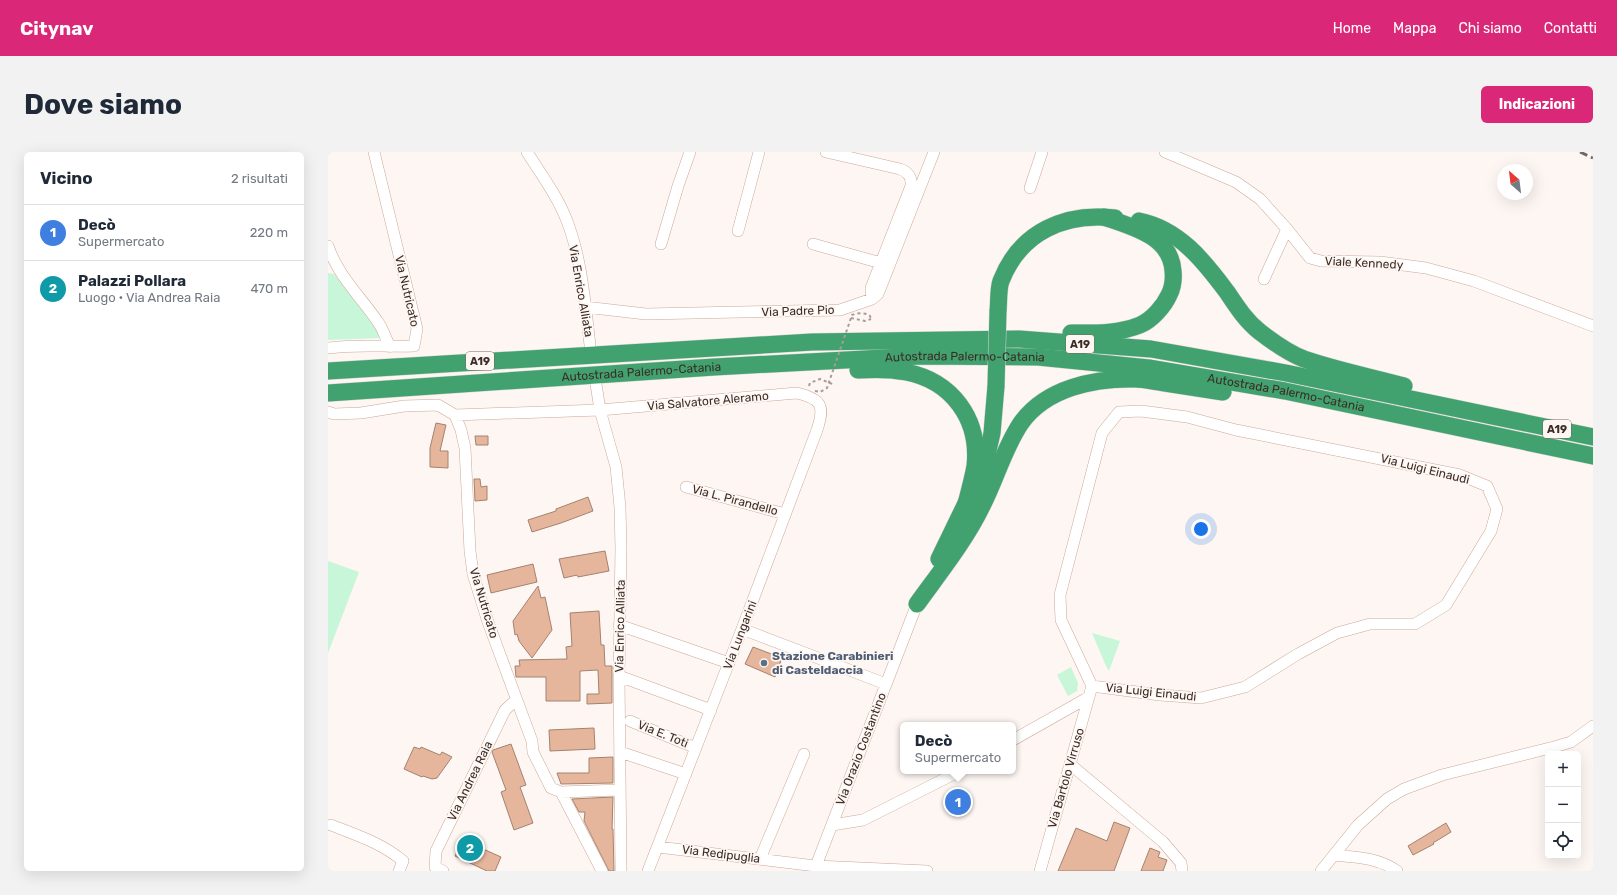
<!DOCTYPE html>
<html lang="it">
<head>
<meta charset="utf-8">
<style>
  :root { --surface:#fff; --page:#f2f2f3; --text:#1f2937; --muted:#747a83; --line:#e0e1e3; --accent:#db2777 }
  body { margin:0; font-family:Rubik,sans-serif; background:var(--page); color:var(--text) }
  .controls { position:absolute; right:12px; bottom:12px; display:grid; overflow:hidden; border-radius:6px; box-shadow:0 4px 16px #0002 }
  .controls button { width:36px; height:36px; display:grid; place-items:center; padding:0; border:0; border-bottom:1px solid var(--line); background:var(--surface); color:var(--text); font:20px sans-serif }
  .compass { position:absolute; left:1169px; top:12px; width:36px; height:36px; border-radius:50%; background:var(--surface); box-shadow:0 4px 16px #0002; rotate:332deg }
  .you { position:absolute; left:873px; top:377px; width:14px; height:14px; margin:-10px; border:3px solid #fff; border-radius:50%; background:#1a73e8; box-shadow:0 0 0 6px #1a73e833 }
  .badge { display:grid; place-items:center; width:26px; height:26px; border-radius:50%; background:var(--accent); color:#fff; font-size:13px; font-weight:700 }
  .pin { position:absolute; translate:-50% -50%; border:2px solid #fff; box-shadow:0 1px 4px #0006 }
  .popup { position:absolute; left:572px; top:570px; width:116px; height:52px; box-sizing:border-box; display:grid; place-content:center; border-radius:6px; background:var(--surface); filter:drop-shadow(0 1px 3px #0005); font-size:13px; white-space:nowrap; color:var(--muted) }
  .popup b { font-size:15px; color:var(--text) }
  .popup::after { content:''; position:absolute; left:50%; top:100%; margin-left:-8px; border:8px solid transparent; border-top-color:var(--surface) }
  .list { margin:0; padding:0; list-style:none }
  h2 { display:flex; justify-content:space-between; align-items:center; height:52px; margin:0; padding:0 16px; font-size:17px }
  h2 small { font-size:13px; font-weight:400; color:var(--muted) }
  .list li { display:grid; grid-template-columns:26px 1fr auto; gap:12px; align-items:center; box-sizing:border-box; height:56px; padding:0 16px; border-top:1px solid var(--line) }
  .list b { display:block; font-size:15px; white-space:nowrap }
  .list p { margin:0; font-size:13px; white-space:nowrap; color:var(--muted) }
  .list em { font-size:13px; font-style:normal; color:var(--muted) }
  .icon { flex:none; width:22px; height:22px; fill:none; stroke:currentColor; stroke-width:2; stroke-linecap:round; stroke-linejoin:round }
  .map { position:relative; flex:none; width:1265px; height:719px; overflow:hidden; border-radius:6px }
  header { display:flex; align-items:center; gap:24px; box-sizing:border-box; height:56px; padding:0 20px; background:var(--accent); color:#fff }
  header strong { font-size:19px }
  nav { display:flex; gap:22px; margin-inline-start:auto; font-size:14px }
  .intro { display:flex; align-items:center; justify-content:space-between; box-sizing:border-box; height:96px; padding:0 24px }
  h1 { margin:0; font-size:28px }
  .button { padding:10px 18px; border-radius:6px; background:var(--accent); color:#fff; font-size:14px; font-weight:700 }
  main { display:flex; gap:24px; padding:0 24px }
  aside { flex:1; background:var(--surface); border-radius:6px; box-shadow:0 4px 16px #0002 }
  .map>svg:first-child { display:block }
  .green { fill:#c7f6d8 }
  .building { fill:#e6b69c; stroke:#a48270 }
  .lines { fill:none; stroke-linecap:round; stroke-linejoin:round }
  .minor-casing { stroke:#cca896; stroke-width:12 }
  .highway-casing { stroke:#d8d5d4; stroke-width:18 }
  .path { stroke:#a79c97; stroke-width:2; stroke-dasharray:3 3; stroke-linecap:butt }
  .minor { stroke:#fff; stroke-width:11 }
  .highway { stroke:#41a26f; stroke-width:17 }
  .rail { stroke:#746862; stroke-width:3; stroke-dasharray:8 4; stroke-linecap:butt }
  .highway-bridge-casing { stroke:#d8d5d4; stroke-width:18; stroke-linecap:butt }
  .path-bridge { stroke:#a79c97; stroke-width:2; stroke-dasharray:3 3; stroke-linecap:butt }
  .highway-bridge { stroke:#41a26f; stroke-width:17 }
  .service-dot { fill:#5c6f8a; stroke:#fef6f2; stroke-width:1.5 }
  .labels { text-anchor:middle; stroke-width:3.5; stroke-linejoin:round; paint-order:stroke }
  .shield { fill:#fef6f2; stroke:#766963; stroke-width:1 }
  .shield-label { font-size:11px; font-weight:bold; fill:#3b2d26 }
  .street-label { font-size:12px; fill:#3b2d26; stroke:#fef6f2 }
  .service-label { font-size:12px; font-weight:bold; fill:#4e5e75; stroke:#fef6f2; text-anchor:start }
</style>
</head>
<body>
<header>
<strong>Citynav</strong>
<nav><a>Home</a><a>Mappa</a><a>Chi siamo</a><a>Contatti</a></nav>
</header>
<div class="intro"><h1>Dove siamo</h1><a class="button">Indicazioni</a></div>
<main>
<aside>
<h2>Vicino<small>2 risultati</small></h2>
<ul class="list">
<li><span class="badge" style="background:#3f7fe0">1</span><div><b>Decò</b><p>Supermercato</p></div><em>220 m</em></li>
<li><span class="badge" style="background:#0f9aa8">2</span><div><b>Palazzi Pollara</b><p>Luogo · Via Andrea Raia</p></div><em>470 m</em></li>
</ul>
</aside>
<div class="map">
<svg width="1265" height="719" viewBox="0 0 1265 719">
  <rect width="100%" height="100%" fill="#fef6f2"/>
  <!-- green -->
  <path class="green" d="M0,121L6,122L15,132L47,174L52,186L0,188Z
    M0,409L31,420L0,501Z
    M764,481L792,489L781,519L778,514Z
    M743,515L750,531L749,539L740,544L729,523Z"/>
  <!-- building -->
  <path class="building" d="M108,271L118,273L112,299H120V316L102,315V296Z
    M147,284H160V293H148Z
    M146,327H152L153,335L159,334V348L147,349Z
    M260,345L265,359L233,371L204,380L200,368L228,359V357Z
    M277,399L281,419L250,425L249,423L236,426L231,407Z
    M205,412L209,430L163,441L159,423Z
    M210,434L213,446L217,445L224,478L204,506L191,489L189,482L187,483L185,469Z
    M271,459L273,493H276L277,514H284V551L259,552V542H271L270,518L252,519V549H218V525H188L187,514H192L191,508L239,507L238,495L244,494L242,461Z
    M425,495L454,506L447,525L417,512Z
    M266,576L267,597L222,599L221,578Z
    M183,592L198,633L192,635L205,671L186,678L173,640L178,638L164,600L165,598Z
    M86,595L92,597L93,595L112,603L114,600L124,605L109,626L104,627L95,624L94,625L76,617Z
    M285,605V631L233,632L229,621H261V606Z
    M285,645L284,677H285L286,719H281L256,669L257,660H251L244,647Z
    M786,670L802,676L786,719H730L748,676L779,689Z
    M1118,671L1123,680L1105,691L1106,692L1085,703L1080,694Z
    M135,688L173,705L167,719H159L127,704Z
    M822,696L832,700L830,705L839,708L835,719H813Z"/>
  <g class="lines">
    <!-- minor casing -->
    <g class="minor-casing">
      <path id="minor" d="M199,0C213,22 230,45 239,69C254,108 257,152 262,193
        M498,0L572,17C580,20 584,25 583,34L543,136L544,147
        M837,0L908,30L932,47L959,77L982,106L993,109L1052,110L1098,116L1146,129L1265,174
        M702,36L714,0
        M410,79L431,0
        M333,92L350,34L362,0
        M485,92L553,111
        M0,94C10,124 33,145 50,170C55,177 58,187 62,195
        M936,127L959,77
        M257,155L318,162L512,158L544,147L550,142L606,0
        M0,196C28,192 57,195 86,194L89,177L46,0
        M268,232L272,258L288,315L292,355L293,396L291,524L293,719
        M813,259L859,265L908,278L1132,323L1159,334L1169,357L1163,379L1118,453L1087,472H1042L1009,481L970,502L917,535L873,546L832,543L764,534L733,468L732,443L774,281L791,260Z
        M0,260L6,262L33,261L76,254L110,253L127,263L133,278L137,296L142,399L145,422L160,470L204,589L205,600L223,636L233,640L274,719
        M127,263L272,258L469,241C494,247 497,254 489,278L414,477L320,719
        M358,335L457,362
        M291,473L401,511
        M414,477L558,532
        M291,524L383,558
        M302,569L368,596
        M685,588L761,545
        M292,600L358,622
        M743,613L835,690L853,711L854,719
        M233,640L292,638
        M3,673C28,683 54,691 75,709L71,719
        M504,673L535,668L632,619
        M330,695L488,714L599,719
        M1006,703C1028,705 1051,706 1069,719
        M432,707L476,602
        M115,719L107,715L108,699L177,558L188,548
        M486,719L589,452
        M712,719L764,534
        M993,719L1030,673L1059,647L1076,637L1114,623L1226,595L1243,590L1265,574"/>
    </g>
    <!-- highway casing -->
    <g class="highway-casing">
      <g id="highway">
        <path d="M811,69C851,77 876,109 899,140C909,155 918,169 932,180C945,190 960,201 976,207C1008,218 1043,225 1076,234"/>
        <path d="M670,159C671,150 670,137 673,129C692,80 737,60 787,66"/>
        <path d="M743,181C767,181 790,182 812,173C824,168 836,154 841,143C845,135 846,128 845,119C843,84 804,75 776,65"/>
        <path d="M530,218C545,217 563,217 578,220C624,229 652,267 647,314C645,326 641,340 638,352"/>
        <path d="M0,219L484,190L691,187L823,197L958,221L1265,285"/>
        <path id="s1" d="M0,241L386,215L592,204L710,205L821,216L957,239L1265,304"/>
        <path d="M611,407L657,312L664,281L668,234"/>
        <path d="M589,452C612,420 637,389 654,354C668,327 676,296 693,271C718,236 766,226 807,227C817,227 828,230 837,231C856,234 876,237 895,240"/>
      </g>
    </g>
    <!-- path -->
    <path class="path" d="M523,166L537,169L543,167
      M481,234L482,231L492,227L507,233"/>
    <!-- minor -->
    <use href="#minor" class="minor"/>
    <!-- highway -->
    <use href="#highway" class="highway"/>
    <!-- rail -->
    <path class="rail" d="M1252,0L1265,6"/>
    <!-- highway-bridge casing -->
    <g class="highway-bridge-casing">
      <path id="highway-bridge" d="M668,234L670,159"/>
    </g>
    <!-- path-bridge -->
    <path class="path-bridge" d="M487,239L492,240L499,236L524,163C528,161 538,160 542,164L543,167"/>
    <!-- highway-bridge -->
    <use href="#highway-bridge" class="highway-bridge"/>
  </g>
  <!-- markers -->
  <circle class="service-dot" cx="436" cy="511" r="4"/>
  <g class="labels">
    <!-- shield labels -->
    <g class="shield">
      <rect x="738" y="183" width="28" height="18" rx="3"/>
      <rect x="138" y="200" width="28" height="18" rx="3"/>
      <rect x="1215" y="268" width="28" height="18" rx="3"/>
    </g>
    <g class="shield-label">
      <text x="752" y="196">A19</text>
      <text x="152" y="213">A19</text>
      <text x="1229" y="281">A19</text>
    </g>
    <!-- street labels -->
    <g class="street-label">
      <text transform="translate(1036 111) rotate(3)" y="4">Viale Kennedy</text>
      <text transform="translate(79 139) rotate(77)" y="4">Via Nutricato</text>
      <text transform="translate(253 139) rotate(80)" y="4">Via Enrico Alliata</text>
      <text transform="translate(470 159) rotate(-2)" y="4">Via Padre Pio</text>
      <text dy="4" stroke="none"><textPath href="#s1" startOffset="638">Autostrada Palermo-Catania</textPath></text>
      <text dy="4" stroke="none"><textPath href="#s1" startOffset="314">Autostrada Palermo-Catania</textPath></text>
      <text dy="4" stroke="none"><textPath href="#s1" startOffset="962">Autostrada Palermo-Catania</textPath></text>
      <text transform="translate(380 249) rotate(-5)" y="4">Via Salvatore Aleramo</text>
      <text transform="translate(1097 317) rotate(14)" y="4">Via Luigi Einaudi</text>
      <text transform="translate(407 348) rotate(15)" y="4">Via L. Pirandello</text>
      <text transform="translate(156 451) rotate(73)" y="4">Via Nutricato</text>
      <text transform="translate(292 474) rotate(-89)" y="4">Via Enrico Alliata</text>
      <text transform="translate(412 483) rotate(-69)" y="4">Via Lungarini</text>
      <text transform="translate(823 540) rotate(6)" y="4">Via Luigi Einaudi</text>
      <text transform="translate(335 582) rotate(22)" y="4">Via E. Toti</text>
      <text transform="translate(533 597) rotate(-69)" y="4">Via Orazio Costantino</text>
      <text transform="translate(738 626) rotate(-74)" y="4">Via Bartolo Virruso</text>
      <text transform="translate(142 629) rotate(-64)" y="4">Via Andrea Raia</text>
      <text transform="translate(393 702) rotate(7)" y="4">Via Redipuglia</text>
    </g>
    <!-- service labels -->
    <g class="service-label">
      <text x="444" y="508">Stazione Carabinieri<tspan x="444" dy="14">di Casteldaccia</tspan></text>
    </g>
  </g>
</svg>
<div class="controls">
<button>+</button>
<button>−</button>
<button><svg class="icon" aria-label="locate" viewBox="0 0 24 24"><circle cx="12" cy="12" r="6"/><path d="M12 2v4M12 18v4M2 12h4M18 12h4"/></svg></button>
</div>
<svg class="compass" viewBox="-18 -18 36 36"><path d="M0-13l5 13h-10z" fill="#e53935"/><path d="M0 13l5-13h-10z" fill="#747a83"/></svg>
<div class="you"></div>
<div class="pin badge" style="left:630px;top:650px;background:#3f7fe0">1</div>
<div class="popup"><b>Decò</b>Supermercato</div>
<div class="pin badge" style="left:142px;top:696px;background:#0f9aa8">2</div>
</div>
</main>
</body>
</html>
